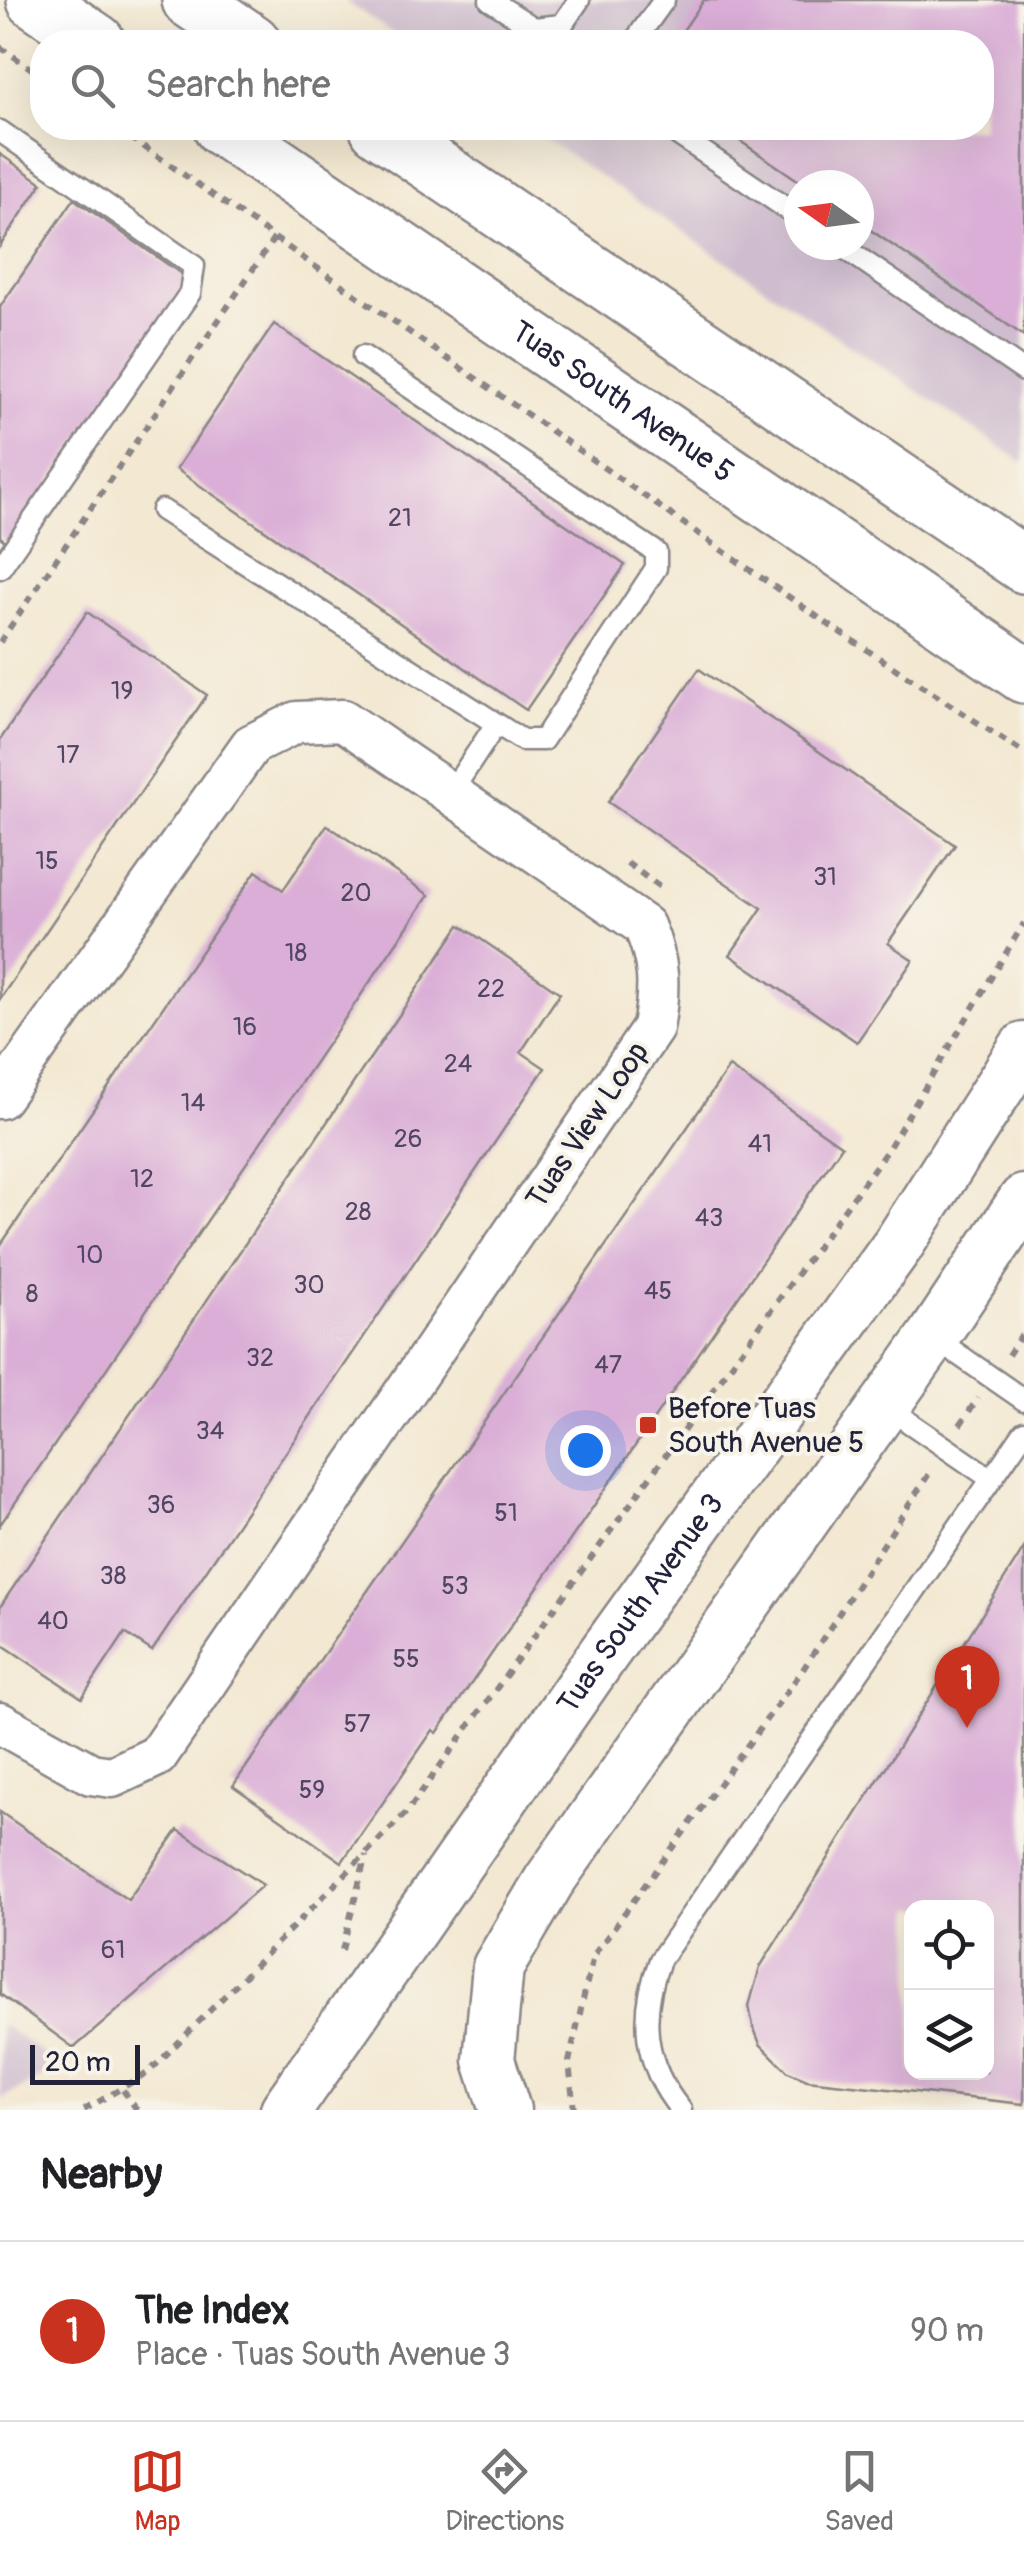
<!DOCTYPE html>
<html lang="en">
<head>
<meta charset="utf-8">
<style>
  :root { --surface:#fff; --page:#f6f6f6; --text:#202124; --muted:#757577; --line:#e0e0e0; --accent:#c8321e }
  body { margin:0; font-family:Pangolin,sans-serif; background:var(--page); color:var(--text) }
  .controls { position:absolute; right:30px; bottom:30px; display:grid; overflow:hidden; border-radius:20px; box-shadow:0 10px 40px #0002 }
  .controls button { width:90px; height:90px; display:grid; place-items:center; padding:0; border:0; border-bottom:2px solid var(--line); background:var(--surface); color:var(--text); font:50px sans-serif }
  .compass { position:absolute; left:784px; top:170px; width:90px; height:90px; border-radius:50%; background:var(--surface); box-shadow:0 10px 40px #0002; rotate:284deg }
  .scale { position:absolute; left:30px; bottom:25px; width:110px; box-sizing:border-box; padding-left:10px; border:5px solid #22223b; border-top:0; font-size:28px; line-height:35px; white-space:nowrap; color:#22223b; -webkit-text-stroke:8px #f7f3e8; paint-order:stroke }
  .you { position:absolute; left:585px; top:1450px; width:35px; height:35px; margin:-25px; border:8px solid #fff; border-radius:50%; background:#1a73e8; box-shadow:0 0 0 15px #1a73e833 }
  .badge { display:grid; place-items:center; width:65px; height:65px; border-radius:50%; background:var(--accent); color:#fff; font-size:32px; font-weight:700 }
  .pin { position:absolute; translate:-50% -82px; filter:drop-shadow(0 2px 5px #0008) }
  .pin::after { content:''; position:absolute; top:52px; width:35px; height:30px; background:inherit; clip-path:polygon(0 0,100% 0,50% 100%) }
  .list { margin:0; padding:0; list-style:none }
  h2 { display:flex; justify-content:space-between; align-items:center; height:130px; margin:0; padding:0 40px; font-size:42px }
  h2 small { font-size:32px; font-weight:400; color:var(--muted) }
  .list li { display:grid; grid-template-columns:65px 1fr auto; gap:30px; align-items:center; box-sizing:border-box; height:180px; padding:0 40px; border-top:2px solid var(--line) }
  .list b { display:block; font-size:38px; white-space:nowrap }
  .list p { margin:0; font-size:32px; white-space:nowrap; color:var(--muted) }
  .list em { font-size:32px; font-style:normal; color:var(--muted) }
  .icon { flex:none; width:55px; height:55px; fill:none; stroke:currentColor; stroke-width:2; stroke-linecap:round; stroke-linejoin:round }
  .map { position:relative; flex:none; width:1024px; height:2110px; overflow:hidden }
  .search { position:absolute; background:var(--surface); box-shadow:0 10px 40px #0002; left:30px; right:30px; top:30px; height:110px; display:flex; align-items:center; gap:25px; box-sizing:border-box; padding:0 35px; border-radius:40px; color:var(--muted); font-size:38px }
  .sheet { height:310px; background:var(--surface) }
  nav { display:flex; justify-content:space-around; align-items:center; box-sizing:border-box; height:140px; border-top:2px solid var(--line); background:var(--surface); font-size:28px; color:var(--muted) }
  nav a { display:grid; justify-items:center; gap:5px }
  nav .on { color:var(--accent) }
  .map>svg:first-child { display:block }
  .industrial { fill:#cfbdcf; fill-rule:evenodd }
  .building { fill:#daaed7; fill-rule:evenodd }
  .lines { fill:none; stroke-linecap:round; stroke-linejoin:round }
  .service-casing { stroke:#8a8586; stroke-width:25 }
  .minor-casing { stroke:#8a8586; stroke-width:45 }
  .tertiary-casing { stroke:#8a8586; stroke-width:55 }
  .secondary-casing { stroke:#8a8586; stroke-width:60 }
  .path { stroke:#8a8586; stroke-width:6; stroke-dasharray:8 8; stroke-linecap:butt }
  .service { stroke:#fff; stroke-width:20 }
  .minor { stroke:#fff; stroke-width:40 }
  .tertiary { stroke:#fff; stroke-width:50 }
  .secondary { stroke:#fff; stroke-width:55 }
  .poi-dot { fill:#c8321e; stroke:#f7f3e8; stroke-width:4 }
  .labels { text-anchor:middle; stroke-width:8; stroke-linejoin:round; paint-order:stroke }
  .number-label { font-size:25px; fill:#504562 }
  .street-label { font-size:30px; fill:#22223b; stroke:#f7f3e8 }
  .poi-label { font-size:30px; fill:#22223b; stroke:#f7f3e8; text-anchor:start }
</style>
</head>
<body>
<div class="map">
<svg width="1024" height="2110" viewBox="0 0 1024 2110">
  <rect width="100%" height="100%" fill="#f7f3e8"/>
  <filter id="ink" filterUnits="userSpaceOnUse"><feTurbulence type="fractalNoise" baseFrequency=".01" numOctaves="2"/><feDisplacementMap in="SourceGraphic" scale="20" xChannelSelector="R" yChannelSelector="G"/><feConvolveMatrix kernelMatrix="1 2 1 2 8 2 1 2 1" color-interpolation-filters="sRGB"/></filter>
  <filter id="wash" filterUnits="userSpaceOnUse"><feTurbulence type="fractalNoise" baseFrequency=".0048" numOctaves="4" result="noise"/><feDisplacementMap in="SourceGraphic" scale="40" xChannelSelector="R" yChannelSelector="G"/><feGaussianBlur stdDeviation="2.25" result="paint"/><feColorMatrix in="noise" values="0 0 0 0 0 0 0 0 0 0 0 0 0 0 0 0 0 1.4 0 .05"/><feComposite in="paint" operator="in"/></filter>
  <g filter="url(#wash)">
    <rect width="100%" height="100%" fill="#f3e8d1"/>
    <!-- industrial -->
    <path class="industrial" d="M344,0H1024V463L529,128H982V42H406ZM799,185H859V245H799Z
      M0,2023L61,2066L0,2100Z"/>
    <g id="blocks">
      <!-- building -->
      <path class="building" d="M704,0H1024V336L859,222V185H805L721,128H982V42H675Z
        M0,154L42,183L0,246Z
        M74,199L190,280L8,543L0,537V307Z
        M274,324L625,565L526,710L176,469Z
        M87,612L207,695L0,999V740Z
        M699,669L955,845L888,943L913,960L857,1042L730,955L762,908L608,802Z
        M327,825L429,895L0,1525V1246L256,871L283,890Z
        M460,925L560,993L521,1052L545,1068L152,1651L125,1633L82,1698L0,1643V1607Z
        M729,1067L842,1146L437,1733L433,1730L342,1862L233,1786Z
        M1024,1548V2104L807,2080L788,2072L760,2044L753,2026L749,2006L760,1967ZM912,1908H986V2072H912Z
        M0,1812L128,1900L178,1830L263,1885L74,2048L0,1994Z"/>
    </g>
  </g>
  <g filter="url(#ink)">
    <use href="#blocks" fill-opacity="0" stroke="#8a8586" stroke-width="2.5"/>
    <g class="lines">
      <!-- service casing -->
      <g class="service-casing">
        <path id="service" d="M490,0L534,28L562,25L579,0
          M634,42L664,0
          M668,128L799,217
          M0,131L194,266L190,293L0,568
          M840,245L1024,371
          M162,510L522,740H543L656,568V552L363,356
          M450,794L496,724
          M933,1337L1024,1400
          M885,1406L990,1478
          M681,2110C643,2064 639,2015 660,1960L1024,1432"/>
      </g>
      <!-- minor casing -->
      <g class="minor-casing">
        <path id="minor" d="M0,1098L251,745L297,722L343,720L644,926C660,963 660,988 653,1028L157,1756L112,1777L91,1774L0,1723"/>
      </g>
      <!-- tertiary casing -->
      <g class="tertiary-casing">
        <g id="tertiary">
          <path id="s1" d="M286,2110L604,1653L898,1245L1024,1048"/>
          <path d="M505,2110L489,2060L498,1967L549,1881L933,1337L1024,1200"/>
        </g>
      </g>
      <!-- secondary casing -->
      <g class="secondary-casing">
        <g id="secondary">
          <path d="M35,0L97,42"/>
          <path d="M190,0L252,42"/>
          <path id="s2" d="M222,128L1024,675"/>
          <path d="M378,128L1024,565"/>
        </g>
      </g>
      <!-- path -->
      <path class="path" d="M0,47L42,76
        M117,128L832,627L1024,753
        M0,642L275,237
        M627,863L661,888
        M1008,1355L1024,1331
        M960,1425L978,1398
        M342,1950L366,1855
        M123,2090L137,2110
        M84,2110L148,2073L406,1813L888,1149L1024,923
        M574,2110L569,2062L593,1956L802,1671L932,1469"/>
      <!-- service -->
      <use href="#service" class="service"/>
      <!-- minor -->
      <use href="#minor" class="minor"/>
      <!-- tertiary -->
      <use href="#tertiary" class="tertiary"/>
      <!-- secondary -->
      <use href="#secondary" class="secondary"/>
    </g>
  </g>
  <!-- markers -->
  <rect class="poi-dot" x="638" y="1415" width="20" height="20" rx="5"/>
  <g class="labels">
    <!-- number labels -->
    <g class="number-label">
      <text x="400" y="526">21</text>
      <text x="122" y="699">19</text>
      <text x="68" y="763">17</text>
      <text x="47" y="869">15</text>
      <text x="825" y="885">31</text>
      <text x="356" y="901">20</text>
      <text x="296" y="961">18</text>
      <text x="491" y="997">22</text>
      <text x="245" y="1035">16</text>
      <text x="458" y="1072">24</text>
      <text x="193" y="1111">14</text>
      <text x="408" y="1147">26</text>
      <text x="760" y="1152">41</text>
      <text x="142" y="1187">12</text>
      <text x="358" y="1220">28</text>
      <text x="709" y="1226">43</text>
      <text x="90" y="1263">10</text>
      <text x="309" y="1293">30</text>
      <text x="658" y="1299">45</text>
      <text x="32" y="1302">8</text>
      <text x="260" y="1366">32</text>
      <text x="608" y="1373">47</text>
      <text x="210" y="1439">34</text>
      <text x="161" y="1513">36</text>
      <text x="506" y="1521">51</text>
      <text x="113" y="1584">38</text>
      <text x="455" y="1594">53</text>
      <text x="53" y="1629">40</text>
      <text x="406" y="1667">55</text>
      <text x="357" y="1732">57</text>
      <text x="312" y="1798">59</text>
      <text x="113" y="1958">61</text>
    </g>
    <!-- street labels -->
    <g class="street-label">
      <text dy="10" stroke="none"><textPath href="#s2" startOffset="485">Tuas South Avenue 5</textPath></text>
      <text transform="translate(587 1125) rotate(-56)" y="10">Tuas View Loop</text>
      <text dy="10" stroke="none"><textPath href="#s1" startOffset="618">Tuas South Avenue 3</textPath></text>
    </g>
    <!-- poi labels -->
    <g class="poi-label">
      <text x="668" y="1418">Before Tuas<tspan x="668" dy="34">South Avenue 5</tspan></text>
    </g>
  </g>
</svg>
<div class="controls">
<button><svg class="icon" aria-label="locate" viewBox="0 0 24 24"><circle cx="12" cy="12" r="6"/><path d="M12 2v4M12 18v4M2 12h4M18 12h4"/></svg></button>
<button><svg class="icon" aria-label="layers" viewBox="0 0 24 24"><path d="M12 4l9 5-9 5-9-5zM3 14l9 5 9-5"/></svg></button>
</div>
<svg class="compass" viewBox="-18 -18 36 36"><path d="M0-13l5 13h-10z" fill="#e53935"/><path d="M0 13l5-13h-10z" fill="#757577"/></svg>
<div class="scale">20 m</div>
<div class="you"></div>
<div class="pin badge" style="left:967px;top:1728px">1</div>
<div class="search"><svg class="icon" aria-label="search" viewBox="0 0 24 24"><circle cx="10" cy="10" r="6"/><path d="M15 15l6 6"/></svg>Search here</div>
</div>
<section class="sheet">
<h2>Nearby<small></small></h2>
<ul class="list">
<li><span class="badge">1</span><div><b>The Index</b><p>Place · Tuas South Avenue 3</p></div><em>90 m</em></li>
</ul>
</section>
<nav>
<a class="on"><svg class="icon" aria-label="map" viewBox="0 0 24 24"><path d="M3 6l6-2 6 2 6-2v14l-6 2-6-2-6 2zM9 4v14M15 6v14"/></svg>Map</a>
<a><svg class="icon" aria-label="directions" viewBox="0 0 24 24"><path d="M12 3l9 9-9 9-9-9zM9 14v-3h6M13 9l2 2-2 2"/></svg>Directions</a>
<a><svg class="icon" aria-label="saved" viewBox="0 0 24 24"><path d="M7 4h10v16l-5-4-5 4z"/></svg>Saved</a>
</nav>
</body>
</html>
